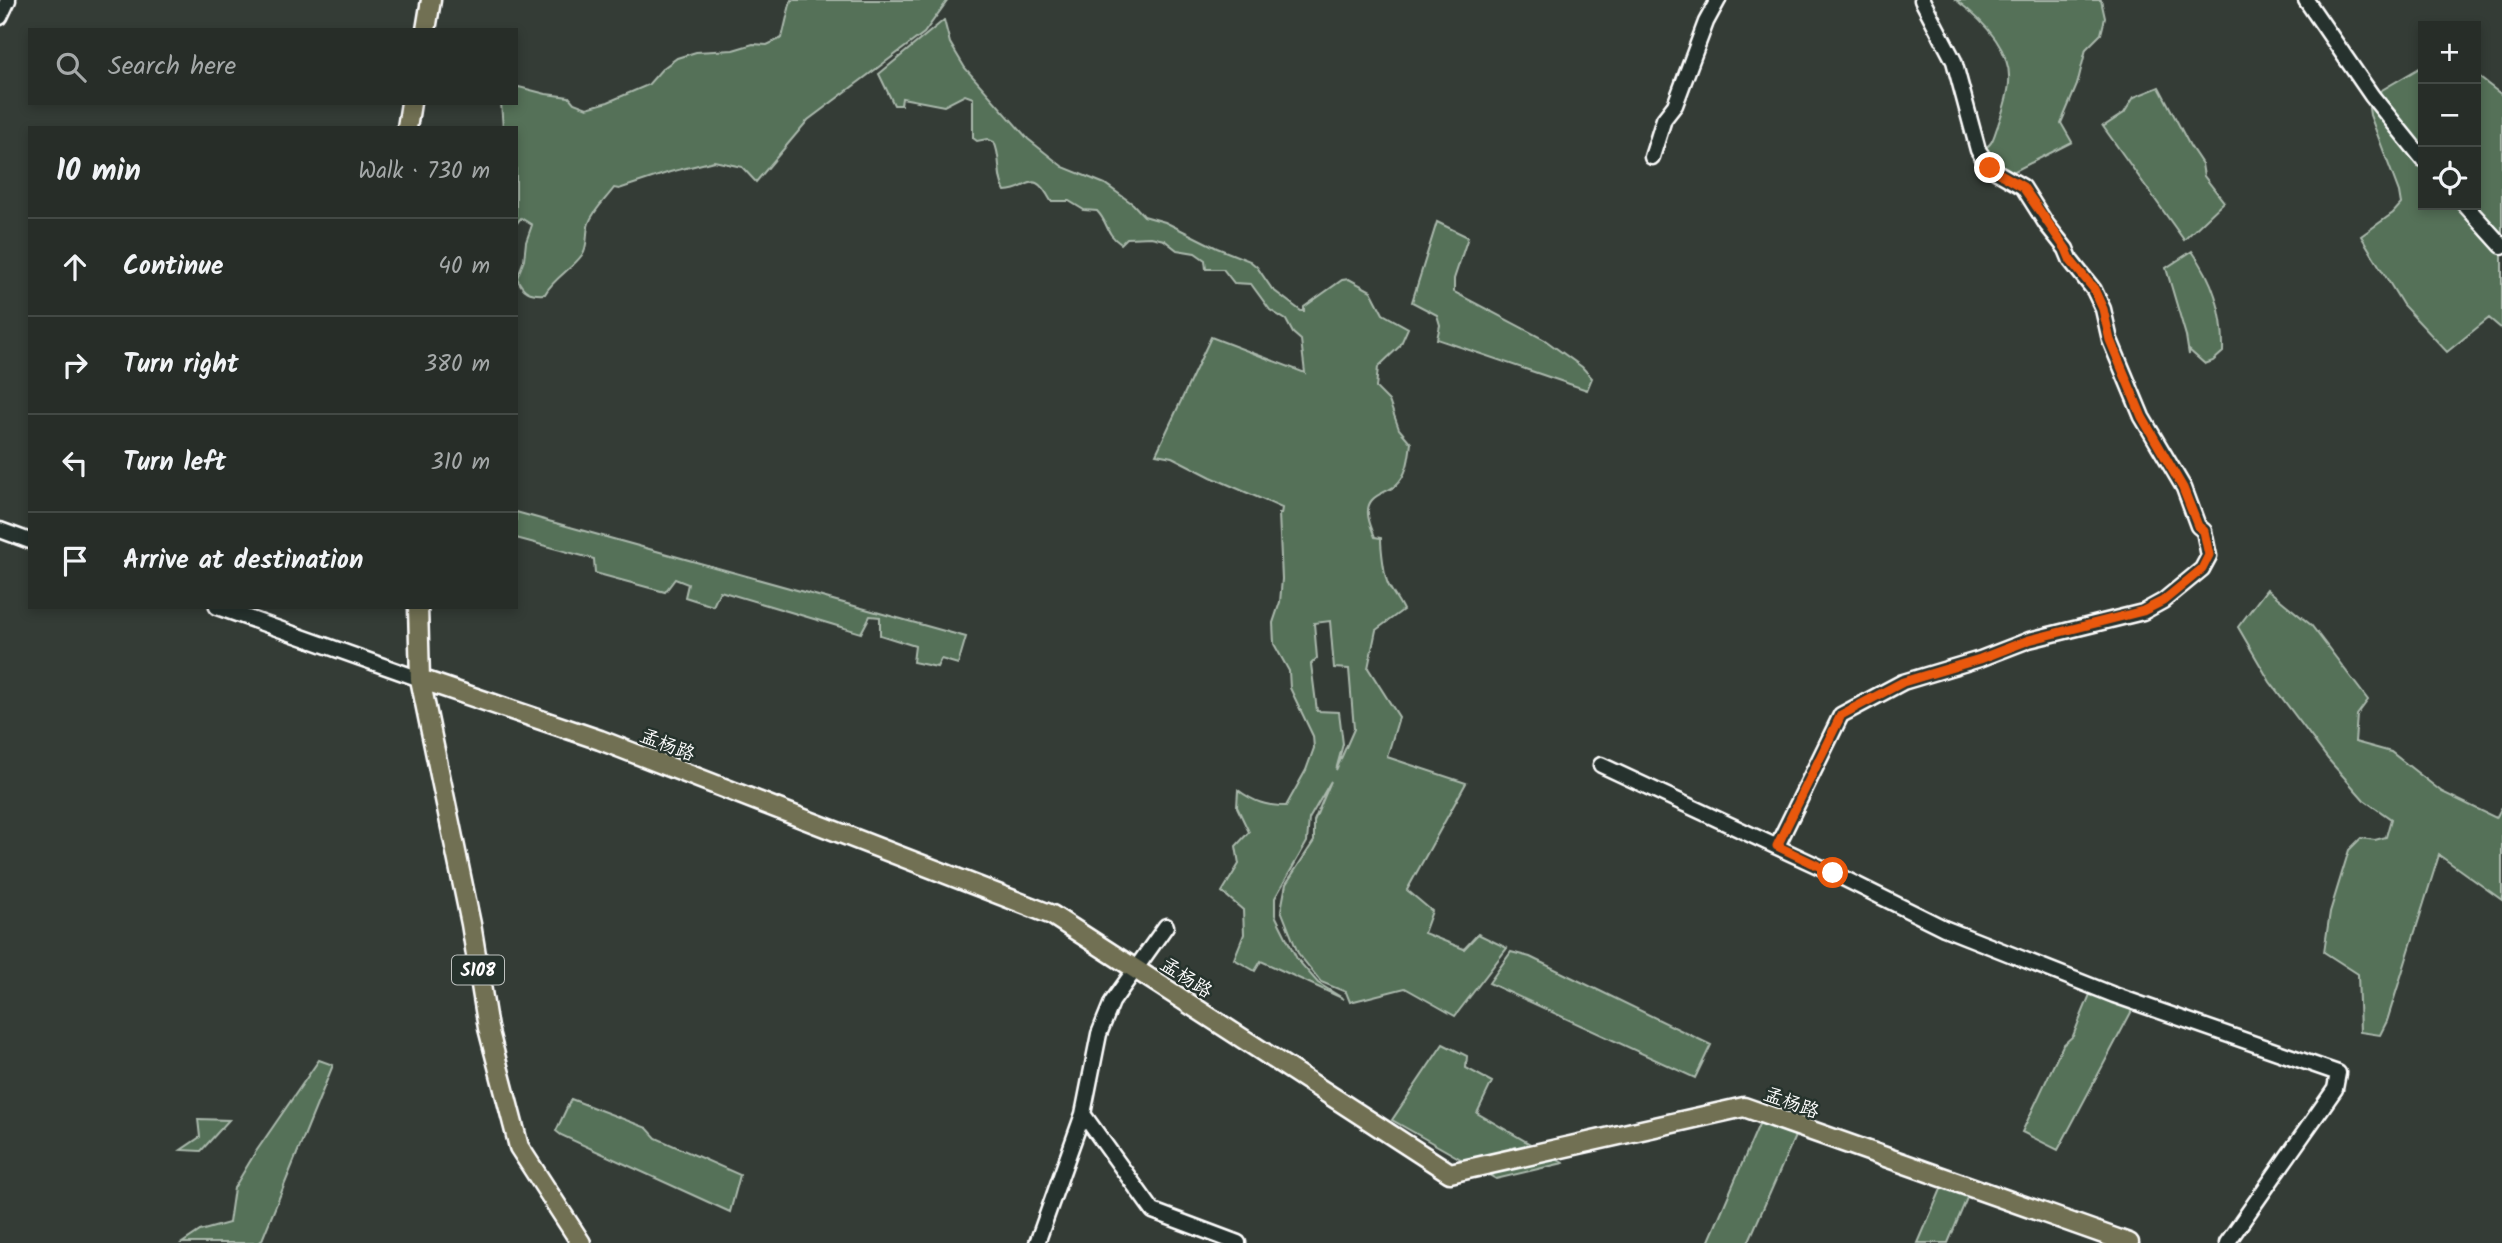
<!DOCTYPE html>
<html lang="en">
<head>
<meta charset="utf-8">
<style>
  :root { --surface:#272d28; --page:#333934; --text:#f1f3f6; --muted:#a4a8a8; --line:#434945 }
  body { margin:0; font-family:Kalam,"LXGW WenKai TC",sans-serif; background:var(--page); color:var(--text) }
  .controls { position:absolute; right:21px; top:21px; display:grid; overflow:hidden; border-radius:0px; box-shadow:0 4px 10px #0003 }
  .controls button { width:63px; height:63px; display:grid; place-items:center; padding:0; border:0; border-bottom:2px solid var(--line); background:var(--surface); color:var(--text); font:35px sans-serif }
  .stop { position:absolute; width:21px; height:21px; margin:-16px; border:5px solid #ea580c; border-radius:50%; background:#fff }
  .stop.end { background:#ea580c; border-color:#fff; box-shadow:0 2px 7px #0008 }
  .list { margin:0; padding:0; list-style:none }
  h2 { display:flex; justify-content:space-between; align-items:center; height:91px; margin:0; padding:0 28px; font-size:30px }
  h2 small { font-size:23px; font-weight:400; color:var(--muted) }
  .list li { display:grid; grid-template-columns:46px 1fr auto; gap:21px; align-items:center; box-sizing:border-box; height:98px; padding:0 28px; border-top:2px solid var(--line) }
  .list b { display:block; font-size:26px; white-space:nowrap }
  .list em { font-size:23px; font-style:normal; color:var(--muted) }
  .icon { flex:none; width:38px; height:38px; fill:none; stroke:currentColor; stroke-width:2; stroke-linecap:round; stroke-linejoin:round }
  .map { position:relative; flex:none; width:2502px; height:1243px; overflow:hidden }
  .search { position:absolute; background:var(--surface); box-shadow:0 4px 10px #0003; left:28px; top:28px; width:490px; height:77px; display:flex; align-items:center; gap:18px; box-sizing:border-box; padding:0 24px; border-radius:0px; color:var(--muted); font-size:26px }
  .panel { position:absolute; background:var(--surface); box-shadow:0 4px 10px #0003; left:28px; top:126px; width:490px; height:483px; border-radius:0px }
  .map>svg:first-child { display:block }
  .green { fill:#547159; stroke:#aab8ac; stroke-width:2; fill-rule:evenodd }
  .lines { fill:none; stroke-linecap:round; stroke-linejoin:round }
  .minor-casing { stroke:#fff; stroke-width:19 }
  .major-casing { stroke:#fff; stroke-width:23 }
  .minor { stroke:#26332d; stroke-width:14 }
  .major { stroke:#716f52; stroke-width:18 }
  .route { stroke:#ea580c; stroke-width:9 }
  .labels { text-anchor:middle; stroke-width:5; stroke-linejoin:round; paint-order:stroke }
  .shield { fill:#26332d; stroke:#bec2c0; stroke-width:2 }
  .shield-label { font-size:18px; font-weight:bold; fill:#fff }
  .street-label { font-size:19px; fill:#fff; stroke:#26332d }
</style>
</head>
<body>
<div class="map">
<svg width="2502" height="1243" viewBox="0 0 2502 1243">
  <rect width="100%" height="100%" fill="#343c36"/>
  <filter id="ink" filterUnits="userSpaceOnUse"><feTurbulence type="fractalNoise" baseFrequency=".0143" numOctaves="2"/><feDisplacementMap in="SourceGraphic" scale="14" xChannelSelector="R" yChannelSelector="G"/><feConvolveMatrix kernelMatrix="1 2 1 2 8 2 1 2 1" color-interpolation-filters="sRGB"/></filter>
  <g filter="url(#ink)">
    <!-- green -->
    <path class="green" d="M791,0H948L924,33L808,120L756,182L742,167L714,161L670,172L619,189L614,188C606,199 593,211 589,223C585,234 589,246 582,255C572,269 554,278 545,294C530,295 523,292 517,278L524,260L526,242L532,225L521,218L516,224V128H503L501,103H516V88L519,87L546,94L569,97L574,103L587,108L608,102L648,85L662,69L677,58L696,52L733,50L753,44L767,45L782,38Z
      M1956,0H2101L2105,18L2101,34L2086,49L2077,85L2061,123L2072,142L2007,175L1981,149C1993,147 1994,135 1998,125C2003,111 2008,97 2009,83C2012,49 1981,19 1956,0Z
      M944,20L950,43L965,68L1028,139L1063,167L1105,184L1133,204L1144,216L1165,222L1217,248L1250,261L1257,267L1272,289L1301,311H1304V307L1342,280L1349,279L1371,291L1383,314L1408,328L1400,346L1378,367L1376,388L1389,401L1399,429L1411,443C1409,457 1408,474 1396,485C1390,491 1378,493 1372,500C1363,510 1371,527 1375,537L1381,538C1381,548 1384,575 1388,584C1392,593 1399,601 1403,610L1376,630L1368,668L1399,717L1387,757L1466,783L1407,890L1432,911L1424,933L1464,949L1478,934L1507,948L1455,1016L1405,988L1350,1002L1346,992L1321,982L1298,953L1281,910L1286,884L1314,841V821L1331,781L1309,819L1307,842L1275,898V915L1297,959L1318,983L1344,999L1261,961L1255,971L1234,959L1244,934L1243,910L1222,892L1239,864L1236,846L1249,832L1237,807L1238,790C1254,802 1266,806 1286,806L1306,770L1314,748L1313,736L1290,688L1289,671L1274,644L1273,623L1280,602L1282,579L1279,514H1281L1282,508L1211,477L1172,457L1156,454L1211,337L1305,373L1301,340L1293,333L1286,320L1270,310L1251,284L1234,283L1223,269H1206L1205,260L1195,253L1177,250L1164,240L1151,237L1127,238L1121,244C1104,232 1110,225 1097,211L1084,210L1069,201H1051C1032,166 1030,191 1005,191C996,176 1002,158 994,142L987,139L977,141L973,138V98L965,95L944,106L902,98L901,105H894L879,74ZM1330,621L1334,668L1349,669L1354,729L1336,770L1343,744L1339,712L1317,711L1311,664L1317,658L1314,623Z
      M2423,66V148L2375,94Z
      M2476,75L2502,95V237L2474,205H2476Z
      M2159,87L2190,146L2202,164L2204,176L2224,202L2184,240L2102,125L2104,126L2124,113L2134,97Z
      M2367,95L2423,158V205H2465L2502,247V329L2489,318L2447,352L2403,305L2361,236L2393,213L2401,204L2399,192L2370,115Z
      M1437,222L1468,237L1454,279V292L1545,340L1582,367L1592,378L1587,390L1437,339L1440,325L1437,315L1412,302Z
      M2192,251C2214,281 2224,314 2223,352L2213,361L2205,364L2189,350V355L2186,336L2166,268Z
      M516,512L966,637L958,664L941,659L937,667L913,662L915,646L880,635V617L870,616L861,633L720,591L713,606L685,597L688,584L675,579L665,592L595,573L594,559L516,538Z
      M2267,589L2311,625L2368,700L2357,715L2355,742L2391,752L2442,792L2496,818L2502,807V900L2439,855L2387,1021L2380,1035L2360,1032L2358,974L2324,952L2330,912L2349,850L2361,838L2375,840L2386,837L2391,819L2364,800L2328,759L2270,682L2238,627Z
      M1511,952L1530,957L1711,1045L1695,1078L1489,983Z
      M2093,987L2136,1003L2058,1150L2022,1132L2063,1045L2073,1036Z
      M1443,1044L1467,1056L1466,1068L1492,1082L1477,1113L1563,1163L1496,1179L1392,1120Z
      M319,1060L333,1065L262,1240L259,1243H182L200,1231L229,1223L234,1188L255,1153Z
      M571,1099L647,1128L656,1138L740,1175L730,1212L561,1135L556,1131Z
      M1765,1110H1780L1803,1118L1748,1243H1708Z
      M198,1119L229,1120L201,1151L181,1150L200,1137Z
      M1947,1175L1972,1186L1948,1243H1918Z"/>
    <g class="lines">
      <!-- minor casing -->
      <g class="minor-casing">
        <path id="minor" d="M2306,0L2372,96L2423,159
          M0,17L8,0
          M1652,157L1664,119L1675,105L1706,22L1718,0
          M2465,205L2502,246
          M0,530L30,541
          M217,607L420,679
          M1601,765L1833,873L1944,928L2114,995L2338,1073L2335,1089L2227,1243
          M1777,846L1841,715L1903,682L1980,659L2029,640L2143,612L2163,601L2202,569L2209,556L2204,531L2198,526L2184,488L2142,417L2110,340L2103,309L2094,290L2071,261L2066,249L2047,225L2023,187L1990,168L1978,150L1954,61L1922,0
          M1083,1114L1153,1211L1238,1243
          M1037,1243L1083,1114L1099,1034L1112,1002L1166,926"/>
      </g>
      <!-- major casing -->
      <g class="major-casing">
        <path id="major" d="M426,30L431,0
          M407,128L411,103
          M418,607L420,679L471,924L488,1028L519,1147L581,1243
          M420,679L600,740L1052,915L1450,1173L1744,1107L2129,1243"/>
      </g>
      <!-- minor -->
      <use href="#minor" class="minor"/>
      <!-- major -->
      <use href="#major" class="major"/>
    </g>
  </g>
  <g class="lines" filter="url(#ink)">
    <!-- route -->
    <path class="route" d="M1833,873L1777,846L1841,715L1903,682L1980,659L2029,640L2143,611L2163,601L2202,569L2209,555L2204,531L2198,526L2183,488L2142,417L2110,340L2103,309L2094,289L2071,261L2066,249L2023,187L1990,168"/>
  </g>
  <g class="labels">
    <!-- shield labels -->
    <rect class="shield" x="452" y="955.5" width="52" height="29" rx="5"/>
    <g class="shield-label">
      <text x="478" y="976">S108</text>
    </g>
    <!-- street labels -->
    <g class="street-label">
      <text transform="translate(668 744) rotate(21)" y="7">孟杨路</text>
      <text transform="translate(1187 977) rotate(33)" y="7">孟杨路</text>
      <text transform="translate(1792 1102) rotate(20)" y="7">孟杨路</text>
    </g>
  </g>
</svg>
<div class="controls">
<button>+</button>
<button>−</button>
<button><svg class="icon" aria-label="locate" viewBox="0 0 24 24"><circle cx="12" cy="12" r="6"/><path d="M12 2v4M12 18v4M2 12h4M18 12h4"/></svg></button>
</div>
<div class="stop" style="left:1833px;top:873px"></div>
<div class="stop end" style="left:1990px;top:168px"></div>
<div class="search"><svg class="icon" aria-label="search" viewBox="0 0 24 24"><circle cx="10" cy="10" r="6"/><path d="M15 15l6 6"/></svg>Search here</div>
<section class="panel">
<h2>10 min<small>Walk · 730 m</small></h2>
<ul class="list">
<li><svg class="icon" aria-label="ahead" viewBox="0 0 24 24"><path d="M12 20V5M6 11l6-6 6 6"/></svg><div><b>Continue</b></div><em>40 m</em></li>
<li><svg class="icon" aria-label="right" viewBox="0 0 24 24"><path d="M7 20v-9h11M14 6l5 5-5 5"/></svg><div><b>Turn right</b></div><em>380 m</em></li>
<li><svg class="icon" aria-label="left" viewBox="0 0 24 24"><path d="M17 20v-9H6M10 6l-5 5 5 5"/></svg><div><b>Turn left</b></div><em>310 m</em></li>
<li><svg class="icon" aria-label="arrive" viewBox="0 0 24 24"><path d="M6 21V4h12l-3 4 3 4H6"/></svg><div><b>Arrive at destination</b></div></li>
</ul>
</section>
</div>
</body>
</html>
